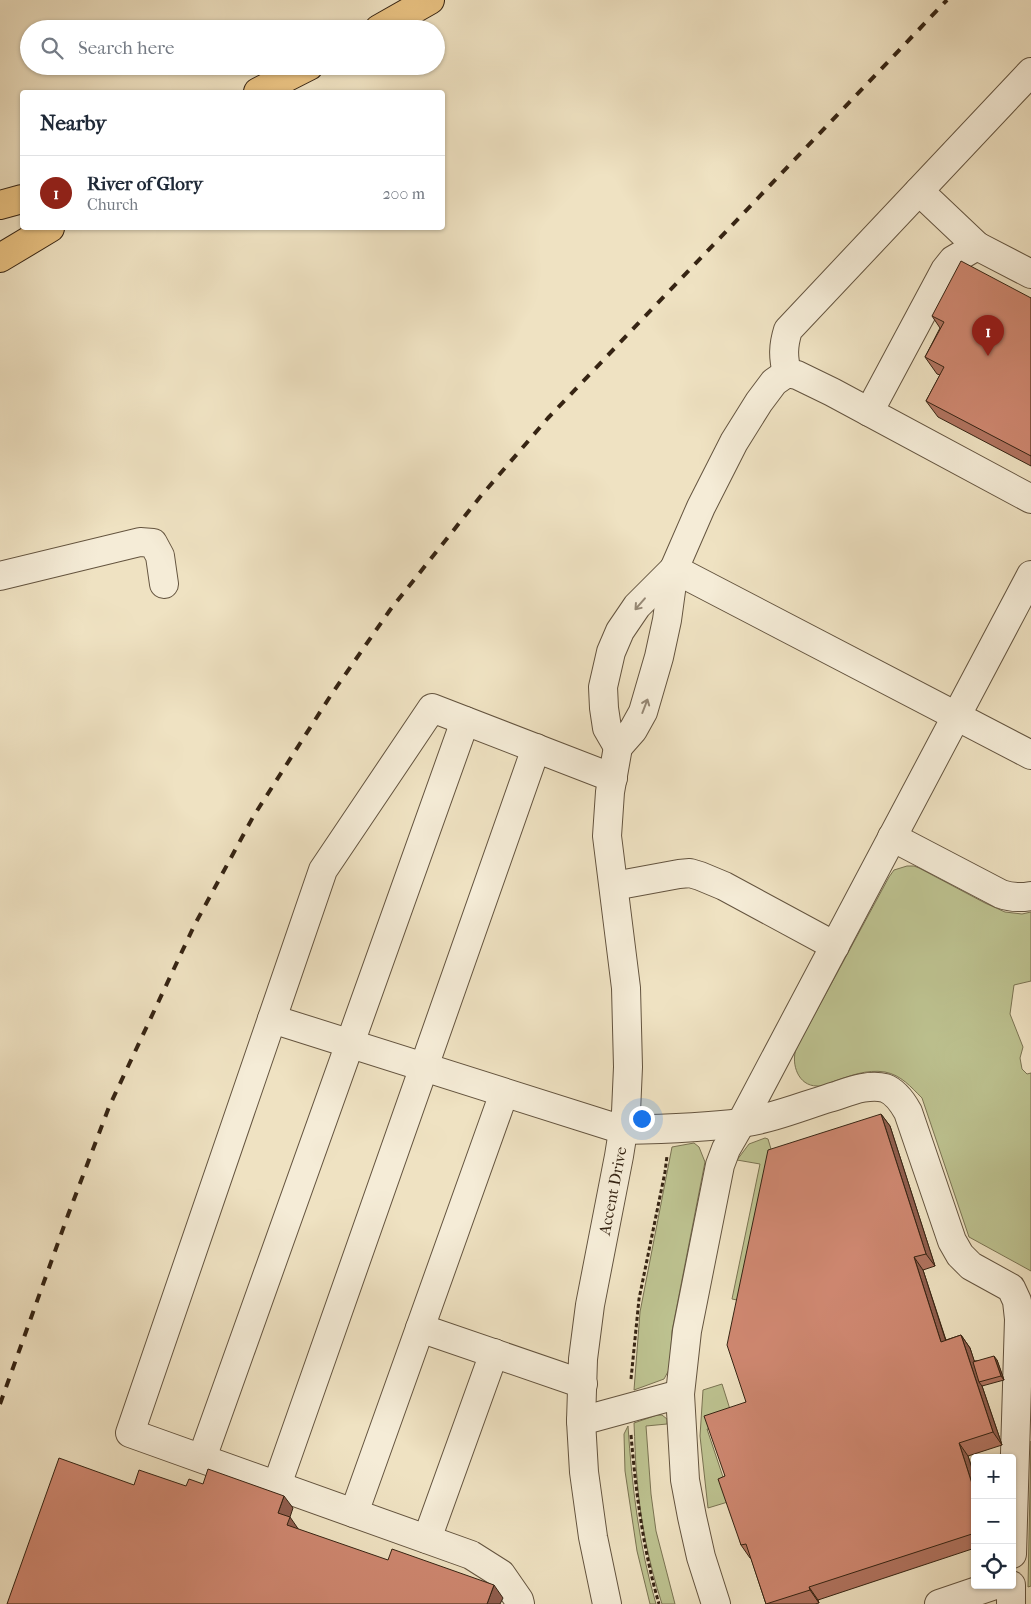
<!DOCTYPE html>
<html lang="en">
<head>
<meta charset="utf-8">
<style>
  :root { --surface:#fff; --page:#f2f2f3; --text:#1f2937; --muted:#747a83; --line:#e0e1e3; --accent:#8f2418 }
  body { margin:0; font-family:"IM FELL French Canon",serif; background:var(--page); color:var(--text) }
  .controls { position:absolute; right:15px; bottom:15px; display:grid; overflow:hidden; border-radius:5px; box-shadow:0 1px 4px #0004 }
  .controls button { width:45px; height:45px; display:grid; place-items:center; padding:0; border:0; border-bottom:1px solid var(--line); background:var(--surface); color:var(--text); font:25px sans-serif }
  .you { position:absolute; left:641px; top:1118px; width:18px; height:18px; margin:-12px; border:4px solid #fff; border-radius:50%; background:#1a73e8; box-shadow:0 0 0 8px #1a73e833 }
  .badge { display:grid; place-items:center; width:32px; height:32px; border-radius:50%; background:var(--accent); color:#fff; font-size:16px; font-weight:700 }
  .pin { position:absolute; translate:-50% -41px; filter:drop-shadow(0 1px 2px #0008) }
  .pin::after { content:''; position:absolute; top:26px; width:18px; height:15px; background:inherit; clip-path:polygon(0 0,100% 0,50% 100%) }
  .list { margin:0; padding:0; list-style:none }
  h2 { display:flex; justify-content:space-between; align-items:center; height:65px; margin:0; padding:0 20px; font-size:21px }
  h2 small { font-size:16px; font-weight:400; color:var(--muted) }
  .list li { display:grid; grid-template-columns:32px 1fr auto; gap:15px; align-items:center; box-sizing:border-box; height:75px; padding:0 20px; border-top:1px solid var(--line) }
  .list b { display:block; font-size:19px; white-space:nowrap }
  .list p { margin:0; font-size:16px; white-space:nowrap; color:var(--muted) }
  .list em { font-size:16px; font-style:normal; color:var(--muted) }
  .icon { flex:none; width:28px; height:28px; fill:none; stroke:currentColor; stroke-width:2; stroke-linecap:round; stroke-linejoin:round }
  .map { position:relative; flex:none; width:1031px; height:1604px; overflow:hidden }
  .search { position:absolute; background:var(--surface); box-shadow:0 1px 4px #0004; left:20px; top:20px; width:425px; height:55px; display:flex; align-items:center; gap:12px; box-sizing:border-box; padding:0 18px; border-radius:28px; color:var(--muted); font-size:19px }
  .panel { position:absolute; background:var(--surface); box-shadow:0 1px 4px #0004; left:20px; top:90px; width:425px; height:140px; border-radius:5px }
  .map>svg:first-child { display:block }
  .green { fill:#bdc290; stroke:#7a7352 }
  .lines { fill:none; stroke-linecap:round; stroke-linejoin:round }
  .minor-casing { stroke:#64543f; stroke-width:30 }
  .highway-casing { stroke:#362413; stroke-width:30 }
  .path { stroke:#362413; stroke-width:3; stroke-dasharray:4 2.5; stroke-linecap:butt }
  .minor { stroke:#f5ecd7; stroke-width:28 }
  .highway { stroke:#e8c181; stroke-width:28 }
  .rail { stroke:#362413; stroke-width:4; stroke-dasharray:9 9; stroke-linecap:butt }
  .wall { fill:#b17460; stroke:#362413 }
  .shaded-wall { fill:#905e4e; stroke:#362413 }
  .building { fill:#ce8770; stroke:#362413 }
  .oneway { stroke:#968875 }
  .labels { text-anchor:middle; stroke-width:4.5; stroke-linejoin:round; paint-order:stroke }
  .street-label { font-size:16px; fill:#362413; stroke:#f5ecd7 }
</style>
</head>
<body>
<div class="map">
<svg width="1031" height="1604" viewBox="0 0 1031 1604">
  <rect width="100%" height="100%" fill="#efe2c2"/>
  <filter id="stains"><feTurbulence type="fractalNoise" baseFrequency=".004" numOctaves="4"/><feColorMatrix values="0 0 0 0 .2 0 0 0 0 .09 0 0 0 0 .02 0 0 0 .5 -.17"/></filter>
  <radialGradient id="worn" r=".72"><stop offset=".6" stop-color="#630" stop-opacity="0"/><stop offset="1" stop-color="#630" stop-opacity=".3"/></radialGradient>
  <!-- green -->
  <path class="green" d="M907,866H914L919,868L985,903L1005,912L1022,914L1031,912V981L1014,985L1010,1014L1023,1047L1020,1058L1022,1069L1027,1074L1031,1073V1271L969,1237L922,1098C911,1087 901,1075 885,1072C866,1069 850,1076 832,1082C827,1084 822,1087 817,1086C798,1086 791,1064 796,1049L889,877L894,870Z
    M765,1138L768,1139L774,1159L742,1301L732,1299L760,1164L737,1160L749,1144Z
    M694,1143L699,1147L705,1162L672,1331L670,1368L664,1379L634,1390L640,1312L672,1147Z
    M722,1384L734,1422L713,1429H707L731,1501L708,1508L700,1436L703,1390Z
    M657,1415H662L667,1419V1424L646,1426L651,1494L656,1531L675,1604H662C649,1564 640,1520 637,1478C635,1460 635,1441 634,1423Z
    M628,1426C632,1487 639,1546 656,1604H650L637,1551L625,1471L624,1434Z
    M1031,1441V1586L1028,1587Z"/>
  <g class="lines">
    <!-- minor casing -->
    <g class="minor-casing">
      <g id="minor">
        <path d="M919,191L977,246"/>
        <path d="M787,373C783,357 783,346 788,330L1031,72"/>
        <path d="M869,412L945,270L953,260L977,246L1031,274"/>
        <path d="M674,569L1031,755"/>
        <path d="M0,576L140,542L153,543L160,556L164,584"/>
        <path d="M618,747L633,730L643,712L659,657L667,620L674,569L701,507L734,442L759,402L774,382L787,373L797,375L832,392L1031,499"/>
        <path d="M618,747L607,728L604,708L603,687L611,652L620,631L637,606L674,569"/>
        <path d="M892,837L1001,894C1012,898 1020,898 1031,896"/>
        <path d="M614,886L679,874L690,873L700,876L724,886L835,946"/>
        <path d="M272,1019L623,1130C662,1129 702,1128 741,1123C771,1119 800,1107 829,1098C846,1093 867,1083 885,1088C896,1092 903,1103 908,1112L952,1241L960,1255L971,1266L1011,1288L1017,1301L1019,1319L1012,1554"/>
        <path d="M420,1328L583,1384"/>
        <path d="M581,1421L680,1394"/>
        <path d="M202,1458L465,721"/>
        <path d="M277,1485L536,748"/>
        <path d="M354,1513L504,1093"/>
        <path d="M427,1539L494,1353"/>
        <path d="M520,1604L519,1600L501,1574L471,1555L130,1433L323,870L432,708L613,778"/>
        <path id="s1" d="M607,1604L593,1537L584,1472L581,1421L583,1359L590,1305L619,1156L626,1112L628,1067L626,988L607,836L610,792L618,747"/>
        <path d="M716,1604L701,1557L692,1517L685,1480L680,1394L687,1331L720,1165L726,1149L741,1123L1031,575"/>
        <path d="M939,1604L995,1585"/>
        <path d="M1011,1604V1585"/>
      </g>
    </g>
    <!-- highway casing -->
    <g class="highway-casing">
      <path id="highway" d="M379,29L430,0
        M258,92L309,66
        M0,205L22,199
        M0,258L50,228"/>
    </g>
    <!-- path -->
    <path class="path" d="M631,1379L639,1299L665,1172L667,1156
      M631,1435C636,1493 643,1549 659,1604"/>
    <!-- minor -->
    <use href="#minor" class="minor"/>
    <!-- highway -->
    <use href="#highway" class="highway"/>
    <!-- rail -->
    <path class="rail" d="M0,1404L68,1215L109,1107L194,926L253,817L331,695L390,610L480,497L548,418L947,0"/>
  </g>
  <!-- wall -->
  <path class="wall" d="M1031,298V466L938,417L926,401L940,375L937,374L925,357L940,328L932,316Z
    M881,1114L890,1126L935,1266L923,1270L946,1340L961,1335L970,1348L974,1361L997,1360L1004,1380L982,1386L1002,1445L968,1456L975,1478V1548L818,1600L819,1603L815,1604H766L751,1558H750L741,1545L725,1476L746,1402Z"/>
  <!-- shaded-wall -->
  <path class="shaded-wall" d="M881,1114L890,1126L935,1266L926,1254Z
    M914,1257L923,1270L950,1354L941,1342Z
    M961,1335L970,1348L981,1381L979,1382L982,1386L1002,1445L993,1432Z
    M994,1356L997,1360L1004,1380L1001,1376Z
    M959,1443L968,1456L975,1478V1493Z
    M284,1496L293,1508L290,1517L299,1530L296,1537L278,1513Z
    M494,1585L503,1598L500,1604H487Z
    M809,1587L818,1600L819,1603L810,1590Z"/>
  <!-- building -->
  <path class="building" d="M961,261L1031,298V456L926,401L944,367L925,357L944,322L932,316Z
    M881,1114L926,1254L914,1257L941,1342L961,1335L993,1432L959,1443L975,1493V1533L809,1587L810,1590L766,1604L746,1544L741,1545L718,1479L725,1476L704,1416L746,1402L727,1345L768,1150Z
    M994,1356L1001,1376L979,1382L973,1362Z
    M59,1458L134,1485L139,1470L186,1486L189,1479L203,1484L208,1469L284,1496L278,1513L290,1517L287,1525L388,1560L392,1549L494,1585L487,1604H7Z"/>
  <!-- one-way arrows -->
  <defs><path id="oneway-shaft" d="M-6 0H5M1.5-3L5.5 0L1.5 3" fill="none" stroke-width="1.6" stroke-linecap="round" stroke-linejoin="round" transform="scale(1.25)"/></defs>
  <g class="oneway">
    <use href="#oneway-shaft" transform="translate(640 604) rotate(131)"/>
    <use href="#oneway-shaft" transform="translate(645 706) rotate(-69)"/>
  </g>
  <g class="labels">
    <!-- street labels -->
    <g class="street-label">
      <text dy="6" stroke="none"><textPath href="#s1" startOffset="418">Accent Drive</textPath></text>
    </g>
  </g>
  <rect width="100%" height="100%" filter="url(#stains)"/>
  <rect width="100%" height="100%" fill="url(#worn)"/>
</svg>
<div class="controls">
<button>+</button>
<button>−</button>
<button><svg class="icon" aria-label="locate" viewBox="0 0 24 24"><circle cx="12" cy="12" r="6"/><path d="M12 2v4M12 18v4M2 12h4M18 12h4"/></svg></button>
</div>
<div class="you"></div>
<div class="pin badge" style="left:988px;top:356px">1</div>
<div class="search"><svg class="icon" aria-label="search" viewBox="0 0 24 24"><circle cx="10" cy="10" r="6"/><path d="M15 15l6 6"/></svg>Search here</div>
<section class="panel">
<h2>Nearby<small></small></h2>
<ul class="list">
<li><span class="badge">1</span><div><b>River of Glory</b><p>Church</p></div><em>200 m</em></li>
</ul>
</section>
</div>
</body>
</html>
